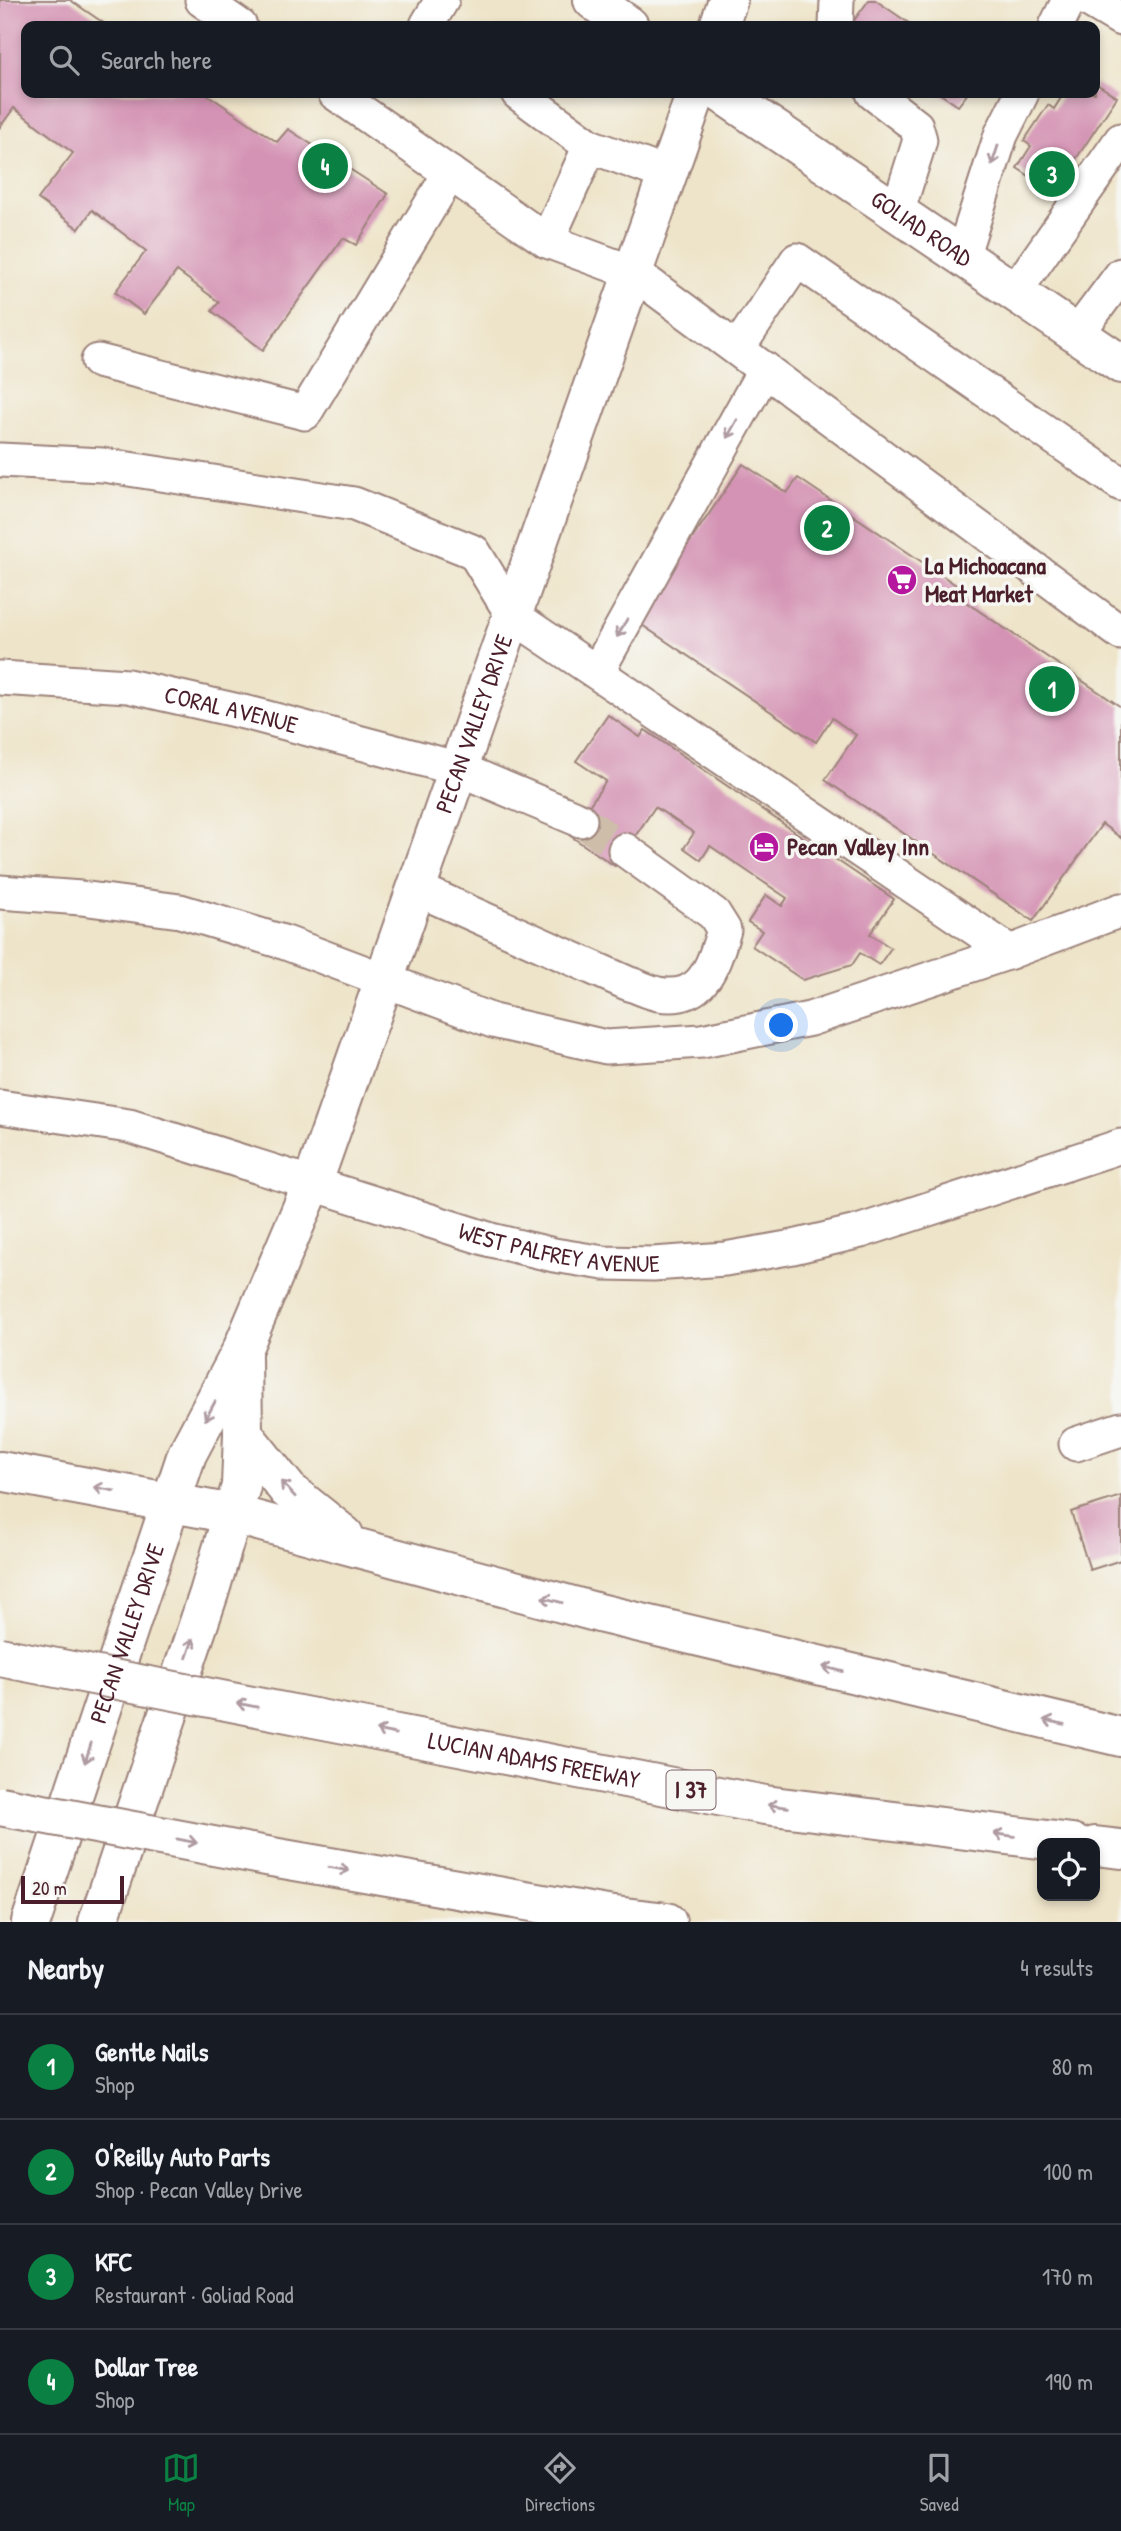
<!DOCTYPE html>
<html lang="en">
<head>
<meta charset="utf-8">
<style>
  :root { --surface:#171b24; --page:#20242c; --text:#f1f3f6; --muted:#9ea1a6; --line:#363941; --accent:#0b8043 }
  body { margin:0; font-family:"Patrick Hand",sans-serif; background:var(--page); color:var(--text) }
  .controls { position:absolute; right:21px; bottom:21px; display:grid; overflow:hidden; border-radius:14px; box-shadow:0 4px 10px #0003 }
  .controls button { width:63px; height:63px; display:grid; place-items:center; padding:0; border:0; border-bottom:2px solid var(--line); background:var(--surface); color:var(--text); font:35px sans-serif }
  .scale { position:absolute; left:21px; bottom:18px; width:103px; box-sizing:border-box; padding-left:7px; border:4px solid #4a1f2b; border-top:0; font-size:19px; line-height:24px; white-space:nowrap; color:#4a1f2b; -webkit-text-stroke:5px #f6f6f2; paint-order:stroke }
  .you { position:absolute; left:782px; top:1026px; width:24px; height:24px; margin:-18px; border:5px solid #fff; border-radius:50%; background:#1a73e8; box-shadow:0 0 0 10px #1a73e833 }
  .badge { display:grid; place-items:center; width:46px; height:46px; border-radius:50%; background:var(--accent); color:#fff; font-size:23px; font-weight:700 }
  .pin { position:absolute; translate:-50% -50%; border:4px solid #fff; box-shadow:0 2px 7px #0006 }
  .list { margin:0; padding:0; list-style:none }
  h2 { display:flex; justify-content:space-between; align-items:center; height:91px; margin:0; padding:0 28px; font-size:30px }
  h2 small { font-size:23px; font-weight:400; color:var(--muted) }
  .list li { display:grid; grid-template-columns:46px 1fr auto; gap:21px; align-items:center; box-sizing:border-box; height:105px; padding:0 28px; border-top:2px solid var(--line) }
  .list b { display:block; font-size:26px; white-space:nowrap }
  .list p { margin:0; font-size:23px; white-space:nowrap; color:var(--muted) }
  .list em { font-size:23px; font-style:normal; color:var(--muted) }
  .icon { flex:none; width:38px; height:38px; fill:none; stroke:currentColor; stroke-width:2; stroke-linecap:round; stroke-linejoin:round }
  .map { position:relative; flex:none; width:1121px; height:1922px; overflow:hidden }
  .search { position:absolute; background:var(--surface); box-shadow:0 4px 10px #0003; left:21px; right:21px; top:21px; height:77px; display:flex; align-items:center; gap:18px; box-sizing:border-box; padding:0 24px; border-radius:14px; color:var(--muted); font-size:26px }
  .sheet { height:511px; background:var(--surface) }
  nav { display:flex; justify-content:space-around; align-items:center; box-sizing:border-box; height:98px; border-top:2px solid var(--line); background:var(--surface); font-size:19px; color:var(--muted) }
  nav a { display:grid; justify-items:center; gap:4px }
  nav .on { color:var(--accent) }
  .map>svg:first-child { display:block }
  .building { fill:#d493b4 }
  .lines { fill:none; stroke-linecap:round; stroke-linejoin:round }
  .minor-tunnel { stroke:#cdbda9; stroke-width:33; stroke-dasharray:33 17; stroke-linecap:butt }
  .minor-casing { stroke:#9c827a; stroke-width:37 }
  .major-casing { stroke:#9c827a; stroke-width:42 }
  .highway-casing { stroke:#9c827a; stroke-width:42 }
  .minor { stroke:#fff; stroke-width:33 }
  .major { stroke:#fff; stroke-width:38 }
  .highway { stroke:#fff; stroke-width:38 }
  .highway-bridge-casing { stroke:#9c827a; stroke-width:42; stroke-linecap:butt }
  .highway-bridge { stroke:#fff; stroke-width:38 }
  .oneway { stroke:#ae9aa0 }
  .labels { text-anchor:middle; stroke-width:7; stroke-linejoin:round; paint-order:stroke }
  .shield { fill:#f6f6f2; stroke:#7e6067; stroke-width:2 }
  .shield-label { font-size:23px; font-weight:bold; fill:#4a1f2b }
  .street-label { font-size:24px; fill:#4a1f2b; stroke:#f6f6f2 }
  .poi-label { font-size:24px; font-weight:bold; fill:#4a1f2b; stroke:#f6f6f2; text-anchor:start }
</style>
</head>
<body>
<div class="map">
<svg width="1121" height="1922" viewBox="0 0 1121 1922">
  <rect width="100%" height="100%" fill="#f6f6f2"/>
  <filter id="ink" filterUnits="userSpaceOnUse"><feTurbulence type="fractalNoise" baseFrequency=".0143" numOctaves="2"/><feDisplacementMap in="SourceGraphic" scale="14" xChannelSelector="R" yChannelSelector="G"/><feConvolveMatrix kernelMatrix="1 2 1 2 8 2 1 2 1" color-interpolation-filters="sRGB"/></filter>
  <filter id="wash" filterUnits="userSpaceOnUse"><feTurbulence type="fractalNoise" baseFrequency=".00686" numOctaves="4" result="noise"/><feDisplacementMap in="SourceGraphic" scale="28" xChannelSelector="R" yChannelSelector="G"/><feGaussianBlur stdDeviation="1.57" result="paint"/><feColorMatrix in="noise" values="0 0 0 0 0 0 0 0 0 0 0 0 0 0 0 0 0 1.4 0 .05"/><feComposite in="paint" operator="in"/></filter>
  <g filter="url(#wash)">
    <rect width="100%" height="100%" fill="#eee4c9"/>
    <g id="blocks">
      <!-- building -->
      <path class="building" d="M0,0H70L108,26H26V93H205L277,142L288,129L388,194L356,245L343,238L263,350L212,311L219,302L177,271L144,314L115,292L146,251L92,210L79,229L38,199L73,153L14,108L0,127Z
        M869,0H875L913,26H850Z
        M1095,83L1117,97L1054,192L1017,168L1031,146L1024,141L1048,105L1054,109L1064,93H1095Z
        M939,93H968L958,106Z
        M743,464L787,493L798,478L959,587L954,594L1121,707V838L1102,824L1033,921L825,780L856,735L832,718L816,742L636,621Z
        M608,715L640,737L645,730L894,899L870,934L891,948L879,965L860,953L852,965L803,980L752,946L762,931L748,922L766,895L782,906L787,898L710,846L701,860L684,848L694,833L655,807L615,866L569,835L606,781L576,761Z
        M1121,1496V1560L1090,1570L1071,1512Z"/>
    </g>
  </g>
  <g filter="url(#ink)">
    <use href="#blocks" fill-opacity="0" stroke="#9c827a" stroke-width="2"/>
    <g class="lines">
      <!-- minor-tunnel -->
      <path class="minor-tunnel" d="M580,820L625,850"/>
      <!-- minor casing -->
      <g class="minor-casing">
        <g id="minor">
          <path d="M202,0L240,26"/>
          <path d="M1089,0L1121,19"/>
          <path d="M428,26L427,25L442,0"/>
          <path d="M836,26L837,0"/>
          <path d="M1056,26L1069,0"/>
          <path d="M335,93L547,241"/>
          <path d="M518,93L590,146"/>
          <path d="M873,93L916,126L920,140L897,213"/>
          <path d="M669,175L590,146L547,241L634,273L1121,633"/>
          <path d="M962,257L1001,135L1022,93"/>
          <path d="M1014,293L1121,140"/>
          <path d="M1077,334L1121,275"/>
          <path d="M738,348L797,260L1121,484"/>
          <path d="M98,361L305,413L450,173"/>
          <path d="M0,460L103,465L354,504L474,552L513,616L1010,952"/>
          <path d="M597,672L765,369"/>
          <path id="s1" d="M0,678L128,686L252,714L459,769L580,820"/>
          <path d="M417,889L627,983C637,986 648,992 658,994C704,1002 713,965 724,930L714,914L625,850"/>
          <path d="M0,892L81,898L180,911L286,943L493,1021L606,1047L702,1041L810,1019L1010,952L1121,910"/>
          <path id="s2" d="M0,1107L129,1126L491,1240L554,1255L604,1263L653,1264L725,1259L793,1247L861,1231L1121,1146"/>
          <path d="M1076,1444L1121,1429"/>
        </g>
      </g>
      <!-- major casing -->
      <g class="major-casing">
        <g id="major">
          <path d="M593,0L629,26"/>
          <path d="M719,26L728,0"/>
          <path id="s3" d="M721,93L1121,364"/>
          <path id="s4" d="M31,1922L187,1454L242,1350L313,1182L696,93"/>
          <path d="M98,1922L209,1593L241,1486L243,1434L242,1356"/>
        </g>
      </g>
      <!-- highway casing -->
      <g class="highway-casing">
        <g id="highway">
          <path d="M243,1434L288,1490L344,1535"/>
          <path d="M0,1471L232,1514L599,1613L1121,1737"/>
          <path id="s5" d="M314,1718L765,1805L1072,1843"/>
          <path d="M1095,1846L1121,1849"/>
          <path d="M272,1857L607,1915L667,1922"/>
        </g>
      </g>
      <!-- minor -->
      <use href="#minor" class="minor"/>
      <!-- major -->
      <use href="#major" class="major"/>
      <!-- highway -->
      <use href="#highway" class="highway"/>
      <!-- highway-bridge casing -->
      <g class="highway-bridge-casing">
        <path id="highway-bridge" d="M0,1657L314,1718
          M0,1806L272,1857"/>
      </g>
      <!-- highway-bridge -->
      <use href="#highway-bridge" class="highway-bridge"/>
    </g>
    <!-- one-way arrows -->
    <defs><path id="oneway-shaft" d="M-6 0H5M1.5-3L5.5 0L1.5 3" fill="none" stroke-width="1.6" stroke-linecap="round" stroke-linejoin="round" transform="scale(1.75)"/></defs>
    <g class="oneway">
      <use href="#oneway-shaft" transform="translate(995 155) rotate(108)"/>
      <use href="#oneway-shaft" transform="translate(732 429) rotate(119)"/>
      <use href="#oneway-shaft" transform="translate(622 628) rotate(119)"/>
      <use href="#oneway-shaft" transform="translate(210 1411) rotate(118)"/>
      <use href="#oneway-shaft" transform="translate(104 1489) rotate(-170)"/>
      <use href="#oneway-shaft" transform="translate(288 1489) rotate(-133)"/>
      <use href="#oneway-shaft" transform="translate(552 1600) rotate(-165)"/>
      <use href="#oneway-shaft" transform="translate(190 1648) rotate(-71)"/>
      <use href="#oneway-shaft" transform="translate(833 1669) rotate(-166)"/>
      <use href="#oneway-shaft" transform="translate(247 1705) rotate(-169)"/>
      <use href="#oneway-shaft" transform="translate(1054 1722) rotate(-167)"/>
      <use href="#oneway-shaft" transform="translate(386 1732) rotate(-169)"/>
      <use href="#oneway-shaft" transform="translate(88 1753) rotate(108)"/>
      <use href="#oneway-shaft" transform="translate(778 1806) rotate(-173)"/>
      <use href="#oneway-shaft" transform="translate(1004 1835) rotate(-173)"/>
      <use href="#oneway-shaft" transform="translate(187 1841) rotate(11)"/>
      <use href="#oneway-shaft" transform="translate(339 1869) rotate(10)"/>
    </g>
  </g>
  <!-- icons -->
  <defs>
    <g id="supermarket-disc" transform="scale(1.575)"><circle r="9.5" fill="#b5179e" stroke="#f6f6f2"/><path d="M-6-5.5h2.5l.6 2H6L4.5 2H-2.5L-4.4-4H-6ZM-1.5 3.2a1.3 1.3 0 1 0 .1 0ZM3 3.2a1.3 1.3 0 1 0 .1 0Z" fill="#fff"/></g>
    <g id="hotel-disc" transform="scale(1.575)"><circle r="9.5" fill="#b5179e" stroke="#f6f6f2"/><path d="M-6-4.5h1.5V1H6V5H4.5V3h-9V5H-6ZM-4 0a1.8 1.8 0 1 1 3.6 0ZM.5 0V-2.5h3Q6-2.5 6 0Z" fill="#fff"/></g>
  </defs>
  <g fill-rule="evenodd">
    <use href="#supermarket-disc" x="902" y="580"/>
    <use href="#hotel-disc" x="764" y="847"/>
  </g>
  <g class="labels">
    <!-- shield labels -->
    <rect class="shield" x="666.5" y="1770.5" width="49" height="39" rx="5"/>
    <g class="shield-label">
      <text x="691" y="1798">I 37</text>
    </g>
    <!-- street labels -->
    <g class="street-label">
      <text dy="8" stroke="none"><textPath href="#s3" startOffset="242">GOLIAD ROAD</textPath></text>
      <text dy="8" stroke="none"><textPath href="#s1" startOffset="234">CORAL AVENUE</textPath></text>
      <text dy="8" stroke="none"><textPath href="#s4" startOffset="1279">PECAN VALLEY DRIVE</textPath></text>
      <text dy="8" stroke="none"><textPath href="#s2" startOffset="579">WEST PALFREY AVENUE</textPath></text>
      <text dy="8" stroke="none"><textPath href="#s4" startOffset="304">PECAN VALLEY DRIVE</textPath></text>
      <text dy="8" stroke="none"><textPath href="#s5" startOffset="224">LUCIAN ADAMS FREEWAY</textPath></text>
    </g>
    <!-- poi labels -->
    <g class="poi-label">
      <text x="925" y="574">La Michoacana<tspan x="925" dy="28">Meat Market</tspan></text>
      <text x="787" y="855">Pecan Valley Inn</text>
    </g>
  </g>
</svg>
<div class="controls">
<button><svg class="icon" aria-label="locate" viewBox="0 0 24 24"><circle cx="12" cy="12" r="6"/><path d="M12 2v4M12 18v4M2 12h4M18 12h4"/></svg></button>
</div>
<div class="scale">20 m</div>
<div class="you"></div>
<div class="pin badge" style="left:1052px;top:689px">1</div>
<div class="pin badge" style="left:827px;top:528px">2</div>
<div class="pin badge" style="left:1052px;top:174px">3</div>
<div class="pin badge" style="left:325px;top:166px">4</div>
<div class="search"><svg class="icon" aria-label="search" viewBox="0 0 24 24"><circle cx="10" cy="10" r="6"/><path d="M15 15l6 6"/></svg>Search here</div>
</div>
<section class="sheet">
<h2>Nearby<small>4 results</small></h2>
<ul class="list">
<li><span class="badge">1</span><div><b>Gentle Nails</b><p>Shop</p></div><em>80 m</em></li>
<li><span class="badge">2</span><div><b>O'Reilly Auto Parts</b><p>Shop · Pecan Valley Drive</p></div><em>100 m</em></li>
<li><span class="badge">3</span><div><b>KFC</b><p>Restaurant · Goliad Road</p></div><em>170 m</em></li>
<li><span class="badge">4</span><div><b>Dollar Tree</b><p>Shop</p></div><em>190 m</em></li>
</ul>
</section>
<nav>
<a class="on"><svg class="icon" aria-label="map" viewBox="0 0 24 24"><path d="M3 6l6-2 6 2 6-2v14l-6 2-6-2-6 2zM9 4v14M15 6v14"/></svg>Map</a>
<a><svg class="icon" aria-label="directions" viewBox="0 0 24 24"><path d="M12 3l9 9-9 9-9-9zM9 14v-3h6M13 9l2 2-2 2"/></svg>Directions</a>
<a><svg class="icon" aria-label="saved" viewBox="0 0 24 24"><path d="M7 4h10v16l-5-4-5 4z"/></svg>Saved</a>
</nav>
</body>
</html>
